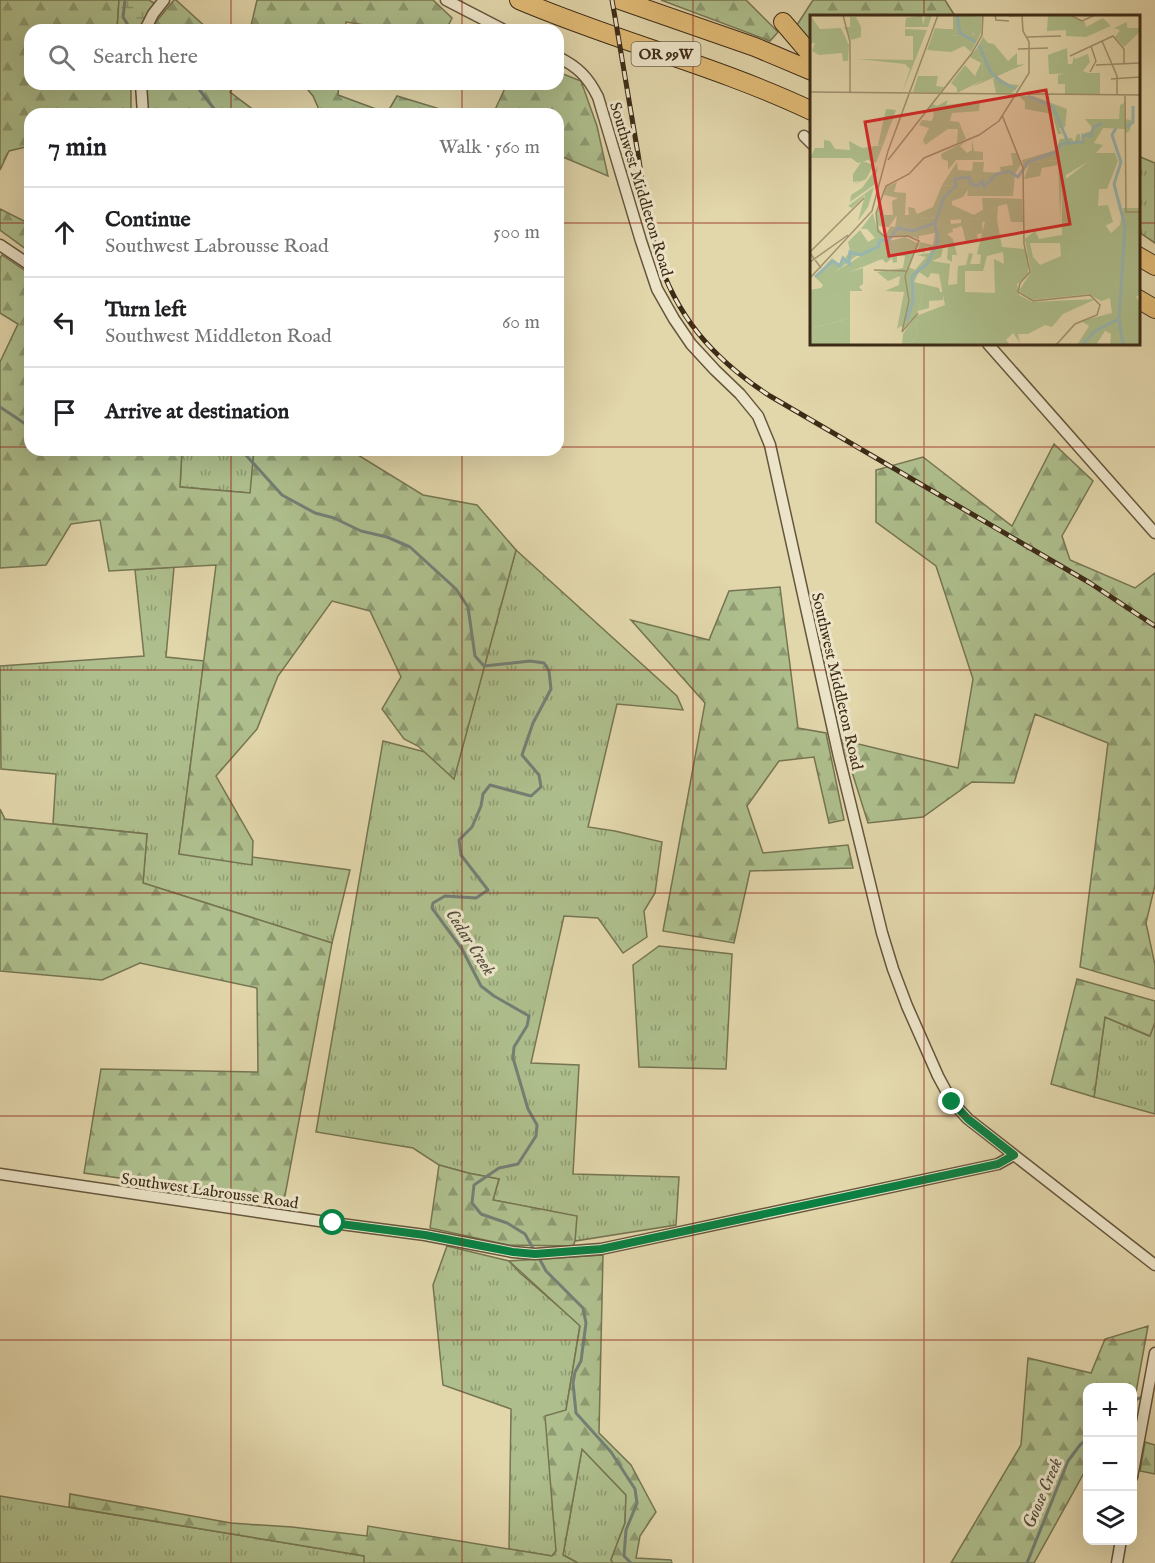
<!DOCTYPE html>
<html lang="en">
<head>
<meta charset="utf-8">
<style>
  :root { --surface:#fff; --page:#f6f6f6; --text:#202124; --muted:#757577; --line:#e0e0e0 }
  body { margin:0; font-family:"IM FELL English",serif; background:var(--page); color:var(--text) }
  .controls { position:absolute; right:18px; bottom:18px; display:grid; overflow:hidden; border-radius:12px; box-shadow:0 6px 24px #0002 }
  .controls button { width:54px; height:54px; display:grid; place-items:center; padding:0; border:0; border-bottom:2px solid var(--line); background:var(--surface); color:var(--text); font:30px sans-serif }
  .stop { position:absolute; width:18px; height:18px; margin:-14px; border:4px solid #0b8043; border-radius:50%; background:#fff }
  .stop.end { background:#0b8043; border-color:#fff; box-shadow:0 2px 6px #0008 }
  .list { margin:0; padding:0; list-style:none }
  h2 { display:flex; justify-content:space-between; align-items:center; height:78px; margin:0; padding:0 24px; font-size:26px }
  h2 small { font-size:20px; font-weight:400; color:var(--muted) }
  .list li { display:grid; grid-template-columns:39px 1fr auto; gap:18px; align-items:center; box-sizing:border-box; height:90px; padding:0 24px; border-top:2px solid var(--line) }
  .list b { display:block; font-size:22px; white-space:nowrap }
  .list p { margin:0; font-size:20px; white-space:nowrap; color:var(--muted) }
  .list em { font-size:20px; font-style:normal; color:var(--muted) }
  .icon { flex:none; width:33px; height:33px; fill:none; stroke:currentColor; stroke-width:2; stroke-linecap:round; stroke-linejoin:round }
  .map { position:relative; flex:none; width:1155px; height:1563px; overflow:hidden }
  .search { position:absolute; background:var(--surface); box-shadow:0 6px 24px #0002; left:24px; top:24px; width:540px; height:66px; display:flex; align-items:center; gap:15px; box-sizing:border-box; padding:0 21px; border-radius:18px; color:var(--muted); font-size:22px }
  .panel { position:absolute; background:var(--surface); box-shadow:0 6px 24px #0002; left:24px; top:108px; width:540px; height:348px; border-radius:18px }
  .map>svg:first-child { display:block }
  .grass { fill:url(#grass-tufts); stroke:#767552; stroke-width:1.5 }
  .forest { fill:url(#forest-firs); stroke:#767552; stroke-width:1.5 }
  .wetland { fill:url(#wetland-marsh); stroke:#767552; stroke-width:1.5 }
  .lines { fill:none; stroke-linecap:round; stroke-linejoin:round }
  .stream { stroke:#747f75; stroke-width:3 }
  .minor-casing { stroke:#66563c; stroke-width:13 }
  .trunk-casing { stroke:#3d2b17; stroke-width:20 }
  .minor { stroke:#ece4c8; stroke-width:10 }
  .trunk { stroke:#e1bb76; stroke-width:18 }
  .rail-casing { stroke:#3d2b17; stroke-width:5 }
  .rail { stroke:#ece4c8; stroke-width:3; stroke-dasharray:9; stroke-linecap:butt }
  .route { stroke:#0b8043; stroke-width:8 }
  .grid { fill:none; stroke:#8f2418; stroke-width:1.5; stroke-opacity:0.55 }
  .labels { text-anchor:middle; stroke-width:6; stroke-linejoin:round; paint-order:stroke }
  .shield { fill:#ece4c8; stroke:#72624c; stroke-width:1.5 }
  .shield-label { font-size:15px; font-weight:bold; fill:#3d2b17 }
  .street-label { font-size:16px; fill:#3d2b17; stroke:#ece4c8 }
  .water-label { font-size:18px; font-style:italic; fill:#544e3e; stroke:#ece4c8 }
  .inset-river { fill:none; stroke:#98b7b3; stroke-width:3 }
  .inset-road { fill:none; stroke:#a09270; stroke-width:1.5 }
  .view { fill:#d62828; fill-opacity:0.15; stroke:#d62828; stroke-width:3 }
  .inset-edge { fill:none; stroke:#3d2b17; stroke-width:3 }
</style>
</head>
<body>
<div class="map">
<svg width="1155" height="1563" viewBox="0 0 1155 1563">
  <defs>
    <pattern id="grass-tufts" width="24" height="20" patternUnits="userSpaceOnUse" patternTransform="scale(1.5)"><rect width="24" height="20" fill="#aebf8d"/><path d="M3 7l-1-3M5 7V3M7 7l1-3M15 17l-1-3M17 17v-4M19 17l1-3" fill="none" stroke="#8f9b72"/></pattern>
    <pattern id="forest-firs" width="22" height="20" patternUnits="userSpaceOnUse" patternTransform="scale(1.5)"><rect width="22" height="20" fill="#aebf8d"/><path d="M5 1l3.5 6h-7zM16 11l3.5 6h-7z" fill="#8f9b72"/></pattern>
    <pattern id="wetland-marsh" width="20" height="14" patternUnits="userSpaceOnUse" patternTransform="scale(1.5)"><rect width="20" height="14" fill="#aebf8d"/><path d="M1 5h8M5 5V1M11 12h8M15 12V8" fill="none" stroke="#8f9b72"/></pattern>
  </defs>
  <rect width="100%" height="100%" fill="#e2d6ab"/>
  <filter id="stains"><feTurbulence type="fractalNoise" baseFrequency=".00333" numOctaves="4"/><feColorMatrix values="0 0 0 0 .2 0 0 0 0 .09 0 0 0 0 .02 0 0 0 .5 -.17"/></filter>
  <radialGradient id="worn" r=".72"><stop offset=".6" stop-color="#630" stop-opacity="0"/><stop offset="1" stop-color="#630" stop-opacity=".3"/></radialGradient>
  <!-- grass -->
  <path class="grass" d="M1138,156L1155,163V243L1139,232Z
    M182,450H254L251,493L180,487Z
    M516,550L677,696L683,710L617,704L588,827L615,831L662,842L655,893L644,911L647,937L623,953L598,918L564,916L531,1063L579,1065L573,1174L679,1177L676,1225L575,1241L576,1216L493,1200L499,1179L468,1173L439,1165L413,1148L316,1132L383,741L425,752L454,778Z
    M174,567L166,657L204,661L179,853L252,864V857L350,870L332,943L143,883L147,834L53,824L56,774L1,769L0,666L144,656L135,570Z
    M659,946L732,954L726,1069L639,1067L633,965Z
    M1105,1017L1149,1036L1155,1022V1114L1094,1097Z
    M447,1246L509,1261L520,1273L580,1325L566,1410L556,1551L552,1556L509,1549L511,1409L443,1385L433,1285Z
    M582,1449L626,1495L625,1523L611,1560L613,1563H578L563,1555Z
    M0,1496L365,1556L364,1563H0Z"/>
  <!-- forest -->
  <path class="forest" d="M0,0H119L117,30H30V84H131V114H30V146L9,151L0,170Z
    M174,0H176L209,30H152L155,23Z
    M257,0H433L452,18L446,30H396L346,22L345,30H250Z
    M661,0H746L778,32L770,41Z
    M813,0H945L955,16H812L811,45L795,28Z
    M558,72L581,81L597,126L608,176L558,155V114H493L507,84H558Z
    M145,84H236L230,92L259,114H146Z
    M303,84H339L338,95L387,113L397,96L453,113V114H321L313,96Z
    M0,209L30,224V252L0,230Z
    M2,255L30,274V450H182L180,487L250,493L254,450H350L423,495L477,505L516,550L454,779L418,746L404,739L382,709L401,677L370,611L332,601L278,676L257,729L216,776L253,841L252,865L179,854L216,565L109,571L100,520L71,524L46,565L0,568V362L18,324L0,313V258Z
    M1054,444L1093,481L1062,536L1070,560L1135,588L1155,573V885L1146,923L1155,965V989L1080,967L1108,743L1035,714L1014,783L972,782L923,817L868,823L842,740L958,768L973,679L936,566L876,522V470L923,457L1012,526Z
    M780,587L798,728L826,733L844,820L829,823L814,757L779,761L747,806L763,853L848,845L853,868L750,871L734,943L663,931L705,703L631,620L709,640L729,591Z
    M0,809L5,819L147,834L143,883L332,943L284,1201L84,1173L101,1069L258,1072L257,988L140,963L102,980L0,971Z
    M1077,979L1155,1001V1022L1150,1036L1105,1017L1094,1097L1051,1084Z
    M439,1165L468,1173L499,1179L493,1200L577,1216L575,1241L573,1246L508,1245L430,1228Z
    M603,1255L599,1433L631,1465L656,1512L640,1536L636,1558L671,1560L672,1563H613L611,1560L625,1523L626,1495L582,1449L563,1555L578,1563H364V1556L69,1507L70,1494L231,1523L292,1527L367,1536L368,1526L552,1556L556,1551L545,1416L566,1410L580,1326L509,1261Z
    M1148,1326L1133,1409L1132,1388H1088L1087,1471L1084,1473L1034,1563H951L1021,1445L1028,1358L1091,1373L1105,1339Z
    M1145,1442L1155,1445V1474L1140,1471Z"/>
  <!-- wetland -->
  <path class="wetland" d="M119,0H149L154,3L141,30H117Z"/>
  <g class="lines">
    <!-- stream -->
    <path class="stream" d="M125,0L123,17L131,30
      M195,84L218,114
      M0,407L30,427
      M93,450C112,456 136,455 155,450
      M238,450L244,453L282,495L315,513L334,518L361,531L387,537L410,547L456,589L468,607L475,656L484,666L530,661L544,663L549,671L551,689L533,723L522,755L539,775L541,787L531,796L490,785L483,794L481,806L472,827L459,840L461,855L488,890L476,898L445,896L433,903L432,908L462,949L481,986L494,996L529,1016L527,1026L514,1047L513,1058L528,1109L537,1125L536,1136L518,1164L499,1168L474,1185L472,1203L481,1214L507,1223L525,1234L534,1250
      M538,1256L546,1271L583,1308L586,1323L581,1361L575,1372L573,1383L576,1413L611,1452L635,1489L637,1503L626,1530L624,1556L631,1563
      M1132,1401L1145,1396
      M1027,1563L1068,1461L1080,1445L1088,1438"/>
    <!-- minor casing -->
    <g class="minor-casing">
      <path id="minor" d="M446,0L504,30
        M145,30L153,14L164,0
        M558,57C578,67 588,77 598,97L641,241L657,289L674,319L691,344L715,370L740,394L758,416L770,445L839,757L882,933L893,969L907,1006L938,1076L952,1102L968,1119L1155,1265
        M141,84L143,114
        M804,136L812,144
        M0,245L30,265
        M988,344L1155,533
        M0,1174L333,1223L425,1235L513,1252L535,1254L601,1249L998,1164L1014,1155
        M1132,1477L1155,1353
        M1117,1563L1121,1540"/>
    </g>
    <!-- trunk casing -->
    <g class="trunk-casing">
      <path id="trunk" d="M519,0C615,41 717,66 812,111
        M620,0L755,47L812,71
        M783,22L812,56
        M1138,256L1155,266
        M1138,299L1155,309"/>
    </g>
    <!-- minor -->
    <use href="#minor" class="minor"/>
    <!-- trunk -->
    <use href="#trunk" class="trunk"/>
    <!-- rail casing -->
    <g class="rail-casing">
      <path id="rail" d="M612,0C621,51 629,102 638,154C643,185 647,217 655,248C674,315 713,359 770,396L1090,583L1155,626"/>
    </g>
    <!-- rail -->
    <use href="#rail" class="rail"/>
  </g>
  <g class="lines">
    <!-- route -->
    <path class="route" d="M333,1223L425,1235L513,1252L535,1254L601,1249L998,1164L1014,1155L968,1119L952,1102"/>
  </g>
  <!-- grid -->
  <path class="grid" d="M231,0V30M462,0V30M693,0V1563M924,0V16M231,84V114M462,84V114M0,223H30M558,223H812M1138,223H1155M924,344V1563M0,447H30M558,447H1155M231,450V1563M462,450V1563M0,670H1155M0,893H1155M0,1116H1155M0,1340H1155"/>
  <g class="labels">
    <!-- shield labels -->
    <rect class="shield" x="631.5" y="42" width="69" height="24" rx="4.5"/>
    <g class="shield-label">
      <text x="666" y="59">OR 99W</text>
    </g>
    <!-- street labels -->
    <g class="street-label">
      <text transform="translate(642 189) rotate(73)" y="6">Southwest Middleton Road</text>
      <text transform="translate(838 681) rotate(77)" y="6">Southwest Middleton Road</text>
      <text transform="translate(210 1190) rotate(8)" y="6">Southwest Labrousse Road</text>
    </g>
    <!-- water labels -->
    <g class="water-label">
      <text transform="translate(471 942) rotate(57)" y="6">Cedar Creek</text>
      <text transform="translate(1042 1493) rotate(-67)" y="6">Goose Creek</text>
    </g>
  </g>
  <!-- overview -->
  <g transform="translate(810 15)">
    <rect width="330" height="330" fill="#e2d6ab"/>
    <path d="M112,0L113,10L115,2L122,0L118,12H95L96,3ZM40,2H46L51,12V22L41,25L34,12H40ZM317,7V13H330V17L314,32L305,22L310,15L304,13ZM125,13L135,14V21L170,20L161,37L154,31L141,37L117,35ZM95,14L117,15L92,78L100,54L95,49L48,44L103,45V21H95ZM167,33L172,37L173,65L147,78V73L141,68L155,50L165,61L171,48L160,42ZM257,58H290V79H255V69H248V60ZM108,61H128L126,71L134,72L129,78L103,77ZM188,62L199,69L209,70L202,78H186L183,64ZM76,94L86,95L73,130H68ZM201,138H207L211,149L205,159L203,181H157L159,172L132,170L147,147L148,155L162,156L163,147H174L173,157L191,158L190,152L203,150ZM248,145V150L232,153L230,161L214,164L220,147ZM52,146L64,150L56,164L43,170L50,166L43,167V159ZM279,146H308L297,174H289L288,191L298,190L303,207L259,228L252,221V167ZM172,183H181L178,206L172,207L173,218L167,219L168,225L156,228L152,211L142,214L141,209L151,208V204L174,203ZM131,202V210L108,213V204ZM53,253V269L49,272L53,276H40V257ZM113,277H133V285L119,286V293L108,296ZM106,301L107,322L99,330H92L93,319ZM40,303V330H0V314Z" fill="#aebf8d"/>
    <path d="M0,0L10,14L31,13L39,30L38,46H33L32,38L9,40L2,36L5,28H0V34ZM143,0H153L155,16L164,19L166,14H171L170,20L135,21V14H143ZM238,0H258L275,7L276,12L293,3L301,11L276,22L256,21V15L237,16ZM173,22L178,28L184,29L198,46L207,38V50L215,49L162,72L173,65L172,37L167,33ZM257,33L258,49H262L264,41L265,44L278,39L280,47L273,56L278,58L239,59L238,40ZM209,81H223L257,94L255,112L249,113L252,119H248L242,99L215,94V87ZM138,85L136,90L170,86L169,96L142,98L140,106L149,107L156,124L147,128L148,114H138L115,130L113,125L119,113L109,110L112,105L122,106L124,98L119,94L123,89L127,91ZM314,88L315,104L321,105L323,91L320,115L316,119L315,114L293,113L284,128L293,130L286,138H305L308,146H279L256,160V167H252L250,202L248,145L221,147L214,156L212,145L246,135L250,124L262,123L264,128L267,119H270L271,128L274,127L275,118L284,115L275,104H309L310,90ZM162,124L164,136L173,137V145H146L138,155V146L132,144L131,139L156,126L150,131L157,138L162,135ZM14,125L20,126L25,134L40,135L39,126L52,133L73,130L66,148L58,145L48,148L41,143H0L5,133H14ZM68,151L64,170L40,187L41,180L52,173ZM87,167L84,177L96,178L95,200H99L98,192L104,193L107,199L123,192L132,170L160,172L153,182L142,186V190L164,200L174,194V203L140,205L143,217L137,219L143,224L147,240H142V247L137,244L138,232L133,233L131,242L122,246L140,249L138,270L147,269L148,251L156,250L159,238L163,239L160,249H170L171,240L167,239L181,183L212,184L213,207H201L197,189L188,191L187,205L192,232L214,234L218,241V260L207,269L209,280L222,287L286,284L253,299L242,312L235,310L218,319H208L210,328L203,318L196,325L200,330H99L107,322L106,301L135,290L129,259L121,258L118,263L109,257L104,267L129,273L130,277H113L108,296L96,314L91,311L87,314L94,277L75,276L89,270L90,261L78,266L67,257L93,253L95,241H87V247L83,248L82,243L76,248L72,244L40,257V303L0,314V275L11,273L13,270L5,262L20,251L23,258L72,228L95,222L109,229L98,252L105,255L116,242L107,240L120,238L121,234L116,232L114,238L108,235L110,227L123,230L125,218L109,221V225L105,222L75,221L81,211L85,212L87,200L79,212L67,211L66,198L71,188L74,200H83L82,186L88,183L74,180L76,172ZM130,202L131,210L108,213V204ZM193,237L194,249L184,244L185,278L155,277V256H173L177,241ZM64,172L58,192L48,206L55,180L42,193L38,191ZM313,193H330V279L326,282L330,288V330H300L301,319L295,316L286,330H267L279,311L271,306L302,298L300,283L291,286L279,279L222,285L209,276L221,257L215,224L225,216L229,224L251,220L260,227L295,210L301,218L310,210ZM220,228H250L251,241L230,250L223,242ZM63,198L66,210L76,223L40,236L38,227L50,215L58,227L65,223L57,214H51Z" fill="#aebf8d" fill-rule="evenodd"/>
    <path d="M71,224L82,225L45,242L22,259L20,251L7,260L22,243L26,249H31L40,236Z" fill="#aebf8d"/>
    <path d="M150,0L172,2L171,18H150Z" fill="#aebf8d"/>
    <path class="inset-river" d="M147,0L150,18L166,27M169,30L180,56L191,67L206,74M218,81L243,92L258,127M317,112L323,107V91M306,113L302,120L311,147L304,169L315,211L309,304L313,330M5,262L23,246L30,251L33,243L39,249L40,237L50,240L68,232L70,225L78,226L88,213L103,216L125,208L134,182L146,171L145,164L159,162L160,168L167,171L172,166L174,172L186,159L199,156L208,162L218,147L246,137L251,129L273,127V120L281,121L283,113L292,108M97,306L103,286L102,261L117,249L128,226L125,209M272,330L285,316L309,304"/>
    <path class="inset-road" d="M33,0L40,27V78M185,0L186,5L199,6M260,0L272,6L285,0M199,1L219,0M217,22L251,21M292,26L307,61V80M208,34L238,33M260,41L303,21L314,34V48M286,50L330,48M280,57L286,46L281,31M301,64L330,62M0,77L330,80M315,80L316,197H330M192,100L213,153L214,229L220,257L210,268L208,277L223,286L280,280L290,290L287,300L265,309L246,330M78,145L162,38L172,20L173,0M0,237L54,183M0,238L11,253M0,247L38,220M64,255L97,256M0,263L62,196L78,136L128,0M108,298L92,317L99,286L95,261L109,226L98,221L75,222L68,216L66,198L76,171L99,159L114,143L169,120L189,106L219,58V27L213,16L212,0M218,330H238"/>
    <path class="view" d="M236,75L260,209L79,241L55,107Z"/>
    <rect width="330" height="330" class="inset-edge"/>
  </g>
  <rect width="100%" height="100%" filter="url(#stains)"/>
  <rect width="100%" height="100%" fill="url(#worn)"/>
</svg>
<div class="controls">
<button>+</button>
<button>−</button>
<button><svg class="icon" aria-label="layers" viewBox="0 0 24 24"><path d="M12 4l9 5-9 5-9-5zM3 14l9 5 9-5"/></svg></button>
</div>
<div class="stop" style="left:333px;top:1223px"></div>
<div class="stop end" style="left:952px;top:1102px"></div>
<div class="search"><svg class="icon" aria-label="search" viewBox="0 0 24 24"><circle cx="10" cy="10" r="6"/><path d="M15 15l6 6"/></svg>Search here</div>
<section class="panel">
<h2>7 min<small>Walk · 560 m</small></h2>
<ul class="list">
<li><svg class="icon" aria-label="ahead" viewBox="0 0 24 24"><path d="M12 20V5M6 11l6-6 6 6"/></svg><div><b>Continue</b><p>Southwest Labrousse Road</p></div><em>500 m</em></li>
<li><svg class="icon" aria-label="left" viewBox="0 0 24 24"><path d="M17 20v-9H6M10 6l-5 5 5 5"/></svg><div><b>Turn left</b><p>Southwest Middleton Road</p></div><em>60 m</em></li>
<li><svg class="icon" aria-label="arrive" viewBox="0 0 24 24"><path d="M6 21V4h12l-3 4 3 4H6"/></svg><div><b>Arrive at destination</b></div></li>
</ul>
</section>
</div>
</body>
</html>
